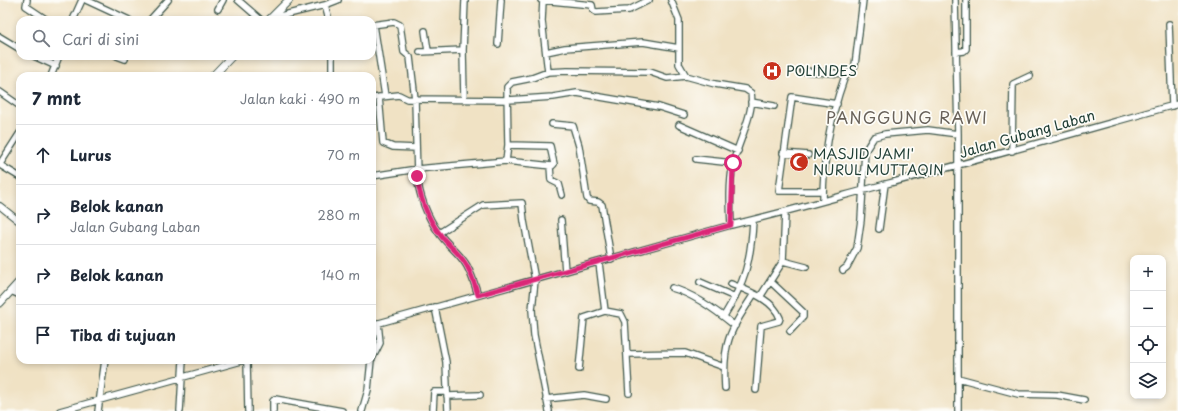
<!DOCTYPE html>
<html lang="id">
<head>
<meta charset="utf-8">
<style>
  :root { --surface:#fff; --page:#f2f2f3; --text:#1f2937; --muted:#747a83; --line:#e0e1e3 }
  body { margin:0; font-family:"Playpen Sans",sans-serif; background:var(--page); color:var(--text) }
  .controls { position:absolute; right:12px; bottom:12px; display:grid; overflow:hidden; border-radius:8px; box-shadow:0 2px 6px #0003 }
  .controls button { width:36px; height:36px; display:grid; place-items:center; padding:0; border:0; border-bottom:1px solid var(--line); background:var(--surface); color:var(--text); font:20px sans-serif }
  .stop { position:absolute; width:12px; height:12px; margin:-9px; border:3px solid #db2777; border-radius:50%; background:#fff }
  .stop.end { background:#db2777; border-color:#fff; box-shadow:0 1px 4px #0008 }
  .list { margin:0; padding:0; list-style:none }
  h2 { display:flex; justify-content:space-between; align-items:center; height:52px; margin:0; padding:0 16px; font-size:17px }
  h2 small { font-size:13px; font-weight:400; color:var(--muted) }
  .list li { display:grid; grid-template-columns:26px 1fr auto; gap:12px; align-items:center; box-sizing:border-box; height:60px; padding:0 16px; border-top:1px solid var(--line) }
  .list b { display:block; font-size:15px; white-space:nowrap }
  .list p { margin:0; font-size:13px; white-space:nowrap; color:var(--muted) }
  .list em { font-size:13px; font-style:normal; color:var(--muted) }
  .icon { flex:none; width:22px; height:22px; fill:none; stroke:currentColor; stroke-width:2; stroke-linecap:round; stroke-linejoin:round }
  .map { position:relative; flex:none; width:1178px; height:411px; overflow:hidden }
  .search { position:absolute; background:var(--surface); box-shadow:0 2px 6px #0003; left:16px; top:16px; width:360px; height:44px; display:flex; align-items:center; gap:10px; box-sizing:border-box; padding:0 14px; border-radius:12px; color:var(--muted); font-size:15px }
  .panel { position:absolute; background:var(--surface); box-shadow:0 2px 6px #0003; left:16px; top:72px; width:360px; height:292px; border-radius:12px }
  .map>svg:first-child { display:block }
  .lines { fill:none; stroke-linecap:round; stroke-linejoin:round }
  .minor-casing { stroke:#3e564a; stroke-width:8 }
  .tertiary-casing { stroke:#3e564a; stroke-width:9 }
  .minor { stroke:#fff; stroke-width:5.5 }
  .tertiary { stroke:#fff; stroke-width:7 }
  .route { stroke:#db2777; stroke-width:5 }
  .labels { text-anchor:middle; stroke-width:3.5; stroke-linejoin:round; paint-order:stroke }
  .poi-label { font-size:14px; fill:#1f3d34; stroke:#fdfcf7; text-anchor:start }
  .street-label { font-size:14px; fill:#1f3d34; stroke:#fdfcf7 }
  .quarter-label { font-size:16px; letter-spacing:1px; fill:#686159; stroke:#fdfcf7 }
</style>
</head>
<body>
<div class="map">
<svg width="1178" height="411" viewBox="0 0 1178 411">
  <rect width="100%" height="100%" fill="#fdfcf7"/>
  <filter id="ink" filterUnits="userSpaceOnUse"><feTurbulence type="fractalNoise" baseFrequency=".025" numOctaves="2"/><feDisplacementMap in="SourceGraphic" scale="8" xChannelSelector="R" yChannelSelector="G"/><feConvolveMatrix kernelMatrix="1 2 1 2 8 2 1 2 1" color-interpolation-filters="sRGB"/></filter>
  <filter id="wash" filterUnits="userSpaceOnUse"><feTurbulence type="fractalNoise" baseFrequency=".012" numOctaves="4" result="noise"/><feDisplacementMap in="SourceGraphic" scale="16" xChannelSelector="R" yChannelSelector="G"/><feGaussianBlur stdDeviation="0.9" result="paint"/><feColorMatrix in="noise" values="0 0 0 0 0 0 0 0 0 0 0 0 0 0 0 0 0 1.4 0 .05"/><feComposite in="paint" operator="in"/></filter>
  <g filter="url(#wash)">
    <rect width="100%" height="100%" fill="#f0e2c4"/>
  </g>
  <g filter="url(#ink)">
    <g class="lines">
      <!-- minor casing -->
      <g class="minor-casing">
        <path id="minor" d="M27,0L26,6L47,20
          M86,0L129,20
          M238,0L261,20
          M541,0L592,5L593,10L596,12L629,10L649,0
          M543,0L542,21L548,72
          M671,0L679,20V64L686,76
          M955,0L958,134V411
          M325,5L329,20
          M218,9L223,0
          M272,18L325,5L338,0
          M73,20L82,0
          M150,20L168,0
          M1169,24L1172,106
          M372,25L394,22L400,25L404,52L410,57L415,99L417,176C419,195 427,217 439,233C447,245 460,253 467,266C472,275 475,285 478,295
          M374,25L385,96
          M425,31L428,51
          M0,37L20,49
          M498,44L501,0
          M420,52L463,50
          M546,52L565,48L643,42L679,48
          M956,52L964,51L966,49V0
          M34,56L56,66
          M117,56L125,59
          M332,56V76
          M803,71L847,74
          M51,76L59,56
          M0,92L20,106
          M379,97L383,143L393,147L416,148
          M372,98L399,95L407,99L508,100L553,97L577,93L659,107L684,115
          M464,98L463,50L465,0
          M751,102L774,106
          M552,124L573,126L579,146L587,198L589,201L598,202L602,205L611,259
          M679,125L738,151
          M1012,151L1013,84L1030,76
          M783,153L808,155
          M696,159L733,163
          M506,161L552,166L554,164L550,146L508,145L507,87L512,82L532,78L548,72L567,71L650,72L667,78L686,76L715,84L745,89L751,93C755,112 737,145 733,164C729,183 730,205 731,225
          M0,164L20,133
          M0,165L20,177
          M550,166L551,180L559,184L562,195
          M372,176L417,169L506,161L508,145
          M823,191H779L792,97L837,104
          M823,201C823,159 830,118 844,79C846,72 853,71 855,65L863,0
          M0,206L20,222
          M561,220L565,271
          M879,229L885,184
          M439,233L483,205L522,203L524,221L535,280L532,310L534,335L549,411
          M783,261L806,267
          M843,270L847,267L857,248L861,220L865,151L874,137L885,134L928,130L958,134
          M700,282L735,297
          M771,282L803,312V317L790,331
          M731,284C748,291 773,299 780,318L779,321L761,326L756,390
          M672,288C694,294 717,311 735,326
          M11,291L20,295
          M760,297L783,261L785,213
          M435,307L446,362L448,411
          M605,311L621,314L625,322L629,393
          M724,316C745,282 751,261 753,220
          M372,325L731,225C783,213 834,198 886,184C984,159 1081,131 1178,104
          M627,354L685,353L724,367
          M372,359L380,343L378,323
          M247,360L248,411
          M579,369L584,318L605,311L599,263
          M958,378L1018,394L1057,395L1084,400
          M725,388C722,342 730,331 754,294
          M447,396L480,395
          M546,399L584,395L606,399
          M60,411L245,360
          M98,411L105,360
          M180,411L183,360
          M273,411V401L275,399L342,411
          M362,411L368,390L371,360
          M433,411L434,392H447"/>
      </g>
      <!-- tertiary casing -->
      <g class="tertiary-casing">
        <path id="tertiary" d="M269,20L289,0
          M213,76L232,56
          M0,303L20,281"/>
      </g>
      <!-- minor -->
      <use href="#minor" class="minor"/>
      <!-- tertiary -->
      <use href="#tertiary" class="tertiary"/>
    </g>
  </g>
  <g class="lines" filter="url(#ink)">
    <!-- route -->
    <path class="route" d="M417,176C419,195 427,217 439,233C447,245 460,253 467,266C472,275 475,285 478,295L731,225L733,163"/>
  </g>
  <!-- icons -->
  <defs>
    <g id="hospital-disc" transform="scale(1)"><circle r="9.5" fill="#c8321e" stroke="#fdfcf7"/><path d="M-5-5h3v3.5h4V-5h3V5h-3V1.5h-4V5h-3Z" fill="#fff"/></g>
    <g id="mosque-disc" transform="scale(1)"><circle r="9.5" fill="#c8321e" stroke="#fdfcf7"/><path d="M3.5-4.9A6 6 0 1 0 3.5 4.9A5 5 0 1 1 3.5-4.9Z" fill="#fff"/></g>
  </defs>
  <g fill-rule="evenodd">
    <use href="#hospital-disc" x="772" y="71"/>
    <use href="#mosque-disc" x="799" y="162"/>
  </g>
  <g class="labels">
    <!-- poi labels -->
    <g class="poi-label">
      <text x="786" y="76">POLINDES</text>
      <text x="813" y="159">MASJID JAMI'<tspan x="813" dy="16">NURUL MUTTAQIN</tspan></text>
    </g>
    <!-- street labels -->
    <g class="street-label">
      <text transform="translate(1027 134) rotate(-16)" y="5">Jalan Gubang Laban</text>
    </g>
    <!-- quarter labels -->
    <g class="quarter-label">
      <text x="907" y="124">PANGGUNG RAWI</text>
    </g>
  </g>
</svg>
<div class="controls">
<button>+</button>
<button>−</button>
<button><svg class="icon" aria-label="locate" viewBox="0 0 24 24"><circle cx="12" cy="12" r="6"/><path d="M12 2v4M12 18v4M2 12h4M18 12h4"/></svg></button>
<button><svg class="icon" aria-label="layers" viewBox="0 0 24 24"><path d="M12 4l9 5-9 5-9-5zM3 14l9 5 9-5"/></svg></button>
</div>
<div class="stop" style="left:733px;top:163px"></div>
<div class="stop end" style="left:417px;top:176px"></div>
<div class="search"><svg class="icon" aria-label="search" viewBox="0 0 24 24"><circle cx="10" cy="10" r="6"/><path d="M15 15l6 6"/></svg>Cari di sini</div>
<section class="panel">
<h2>7 mnt<small>Jalan kaki · 490 m</small></h2>
<ul class="list">
<li><svg class="icon" aria-label="ahead" viewBox="0 0 24 24"><path d="M12 20V5M6 11l6-6 6 6"/></svg><div><b>Lurus</b></div><em>70 m</em></li>
<li><svg class="icon" aria-label="right" viewBox="0 0 24 24"><path d="M7 20v-9h11M14 6l5 5-5 5"/></svg><div><b>Belok kanan</b><p>Jalan Gubang Laban</p></div><em>280 m</em></li>
<li><svg class="icon" aria-label="right" viewBox="0 0 24 24"><path d="M7 20v-9h11M14 6l5 5-5 5"/></svg><div><b>Belok kanan</b></div><em>140 m</em></li>
<li><svg class="icon" aria-label="arrive" viewBox="0 0 24 24"><path d="M6 21V4h12l-3 4 3 4H6"/></svg><div><b>Tiba di tujuan</b></div></li>
</ul>
</section>
</div>
</body>
</html>
